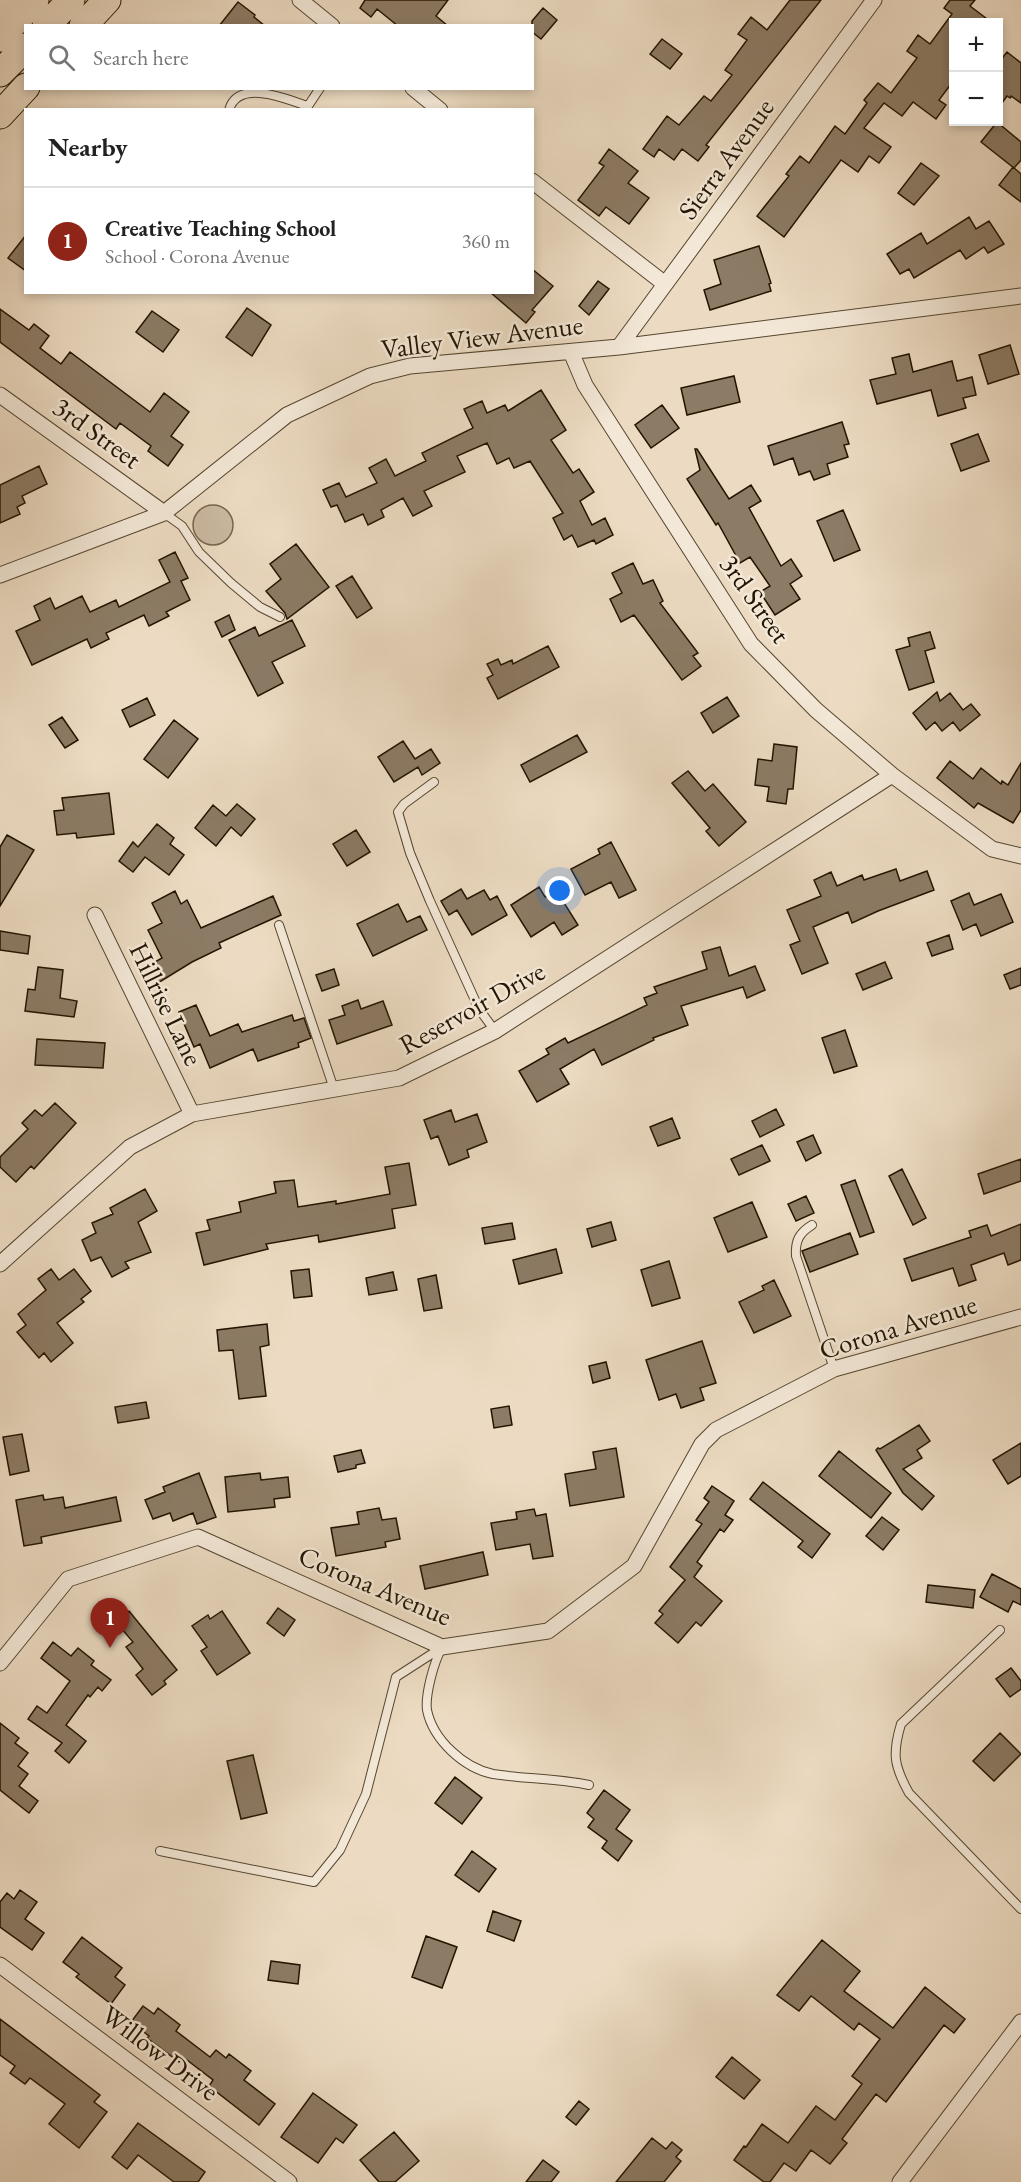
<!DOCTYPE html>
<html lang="en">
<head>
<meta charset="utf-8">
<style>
  :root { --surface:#fff; --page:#f6f6f6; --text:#222; --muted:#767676; --line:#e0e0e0; --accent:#8f2418 }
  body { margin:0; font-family:"EB Garamond",serif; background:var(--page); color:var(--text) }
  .controls { position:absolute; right:18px; top:18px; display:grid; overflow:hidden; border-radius:0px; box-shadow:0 3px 9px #0003 }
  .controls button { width:54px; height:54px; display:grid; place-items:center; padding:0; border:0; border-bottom:2px solid var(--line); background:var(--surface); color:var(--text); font:30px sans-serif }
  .you { position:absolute; left:560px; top:891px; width:21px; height:21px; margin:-15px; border:4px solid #fff; border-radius:50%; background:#1a73e8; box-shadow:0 0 0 9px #1a73e833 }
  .badge { display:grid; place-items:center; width:39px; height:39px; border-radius:50%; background:var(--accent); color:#fff; font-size:20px; font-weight:700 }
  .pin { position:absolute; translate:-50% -50px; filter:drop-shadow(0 2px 3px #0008) }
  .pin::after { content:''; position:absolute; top:32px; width:21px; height:18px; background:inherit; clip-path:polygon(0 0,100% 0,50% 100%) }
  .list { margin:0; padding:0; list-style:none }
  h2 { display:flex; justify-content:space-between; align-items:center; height:78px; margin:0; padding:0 24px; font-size:26px }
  h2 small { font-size:20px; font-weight:400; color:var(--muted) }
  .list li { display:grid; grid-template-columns:39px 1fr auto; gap:18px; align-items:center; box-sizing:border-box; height:108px; padding:0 24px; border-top:2px solid var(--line) }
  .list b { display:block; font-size:22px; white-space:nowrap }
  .list p { margin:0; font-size:20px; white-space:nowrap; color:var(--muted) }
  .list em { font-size:20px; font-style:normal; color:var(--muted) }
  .icon { flex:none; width:33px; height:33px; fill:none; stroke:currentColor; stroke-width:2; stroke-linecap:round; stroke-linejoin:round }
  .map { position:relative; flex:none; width:1021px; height:2182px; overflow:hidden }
  .search { position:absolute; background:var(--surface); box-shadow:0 3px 9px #0003; left:24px; top:24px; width:510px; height:66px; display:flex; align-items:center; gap:15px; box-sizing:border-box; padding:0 21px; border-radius:0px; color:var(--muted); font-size:22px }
  .panel { position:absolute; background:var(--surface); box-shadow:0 3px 9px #0003; left:24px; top:108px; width:510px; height:186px; border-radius:0px }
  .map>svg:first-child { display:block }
  .green { fill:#cab9a1; stroke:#766650; stroke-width:1.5 }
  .building { fill:#8c7b65; stroke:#231400; stroke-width:1.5 }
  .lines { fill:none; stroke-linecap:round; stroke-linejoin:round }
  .service-casing { stroke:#554630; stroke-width:10 }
  .minor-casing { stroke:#554630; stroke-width:17 }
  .motorway-casing { stroke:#231400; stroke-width:29 }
  .service { stroke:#f3e8d7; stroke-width:8 }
  .minor { stroke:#f3e8d7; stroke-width:15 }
  .motorway { stroke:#ecdbc2; stroke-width:27 }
  .labels { text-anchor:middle; stroke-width:5; stroke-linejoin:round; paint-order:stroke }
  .street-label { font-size:27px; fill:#231400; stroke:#f3e8d7 }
</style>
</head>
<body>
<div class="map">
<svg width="1021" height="2182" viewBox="0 0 1021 2182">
  <rect width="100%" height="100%" fill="#ecdbc2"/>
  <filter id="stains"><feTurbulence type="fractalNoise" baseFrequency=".00333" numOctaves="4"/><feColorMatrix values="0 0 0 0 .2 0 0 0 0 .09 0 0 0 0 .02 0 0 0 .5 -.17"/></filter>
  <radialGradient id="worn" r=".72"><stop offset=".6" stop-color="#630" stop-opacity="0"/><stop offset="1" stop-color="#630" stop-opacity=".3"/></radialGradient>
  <!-- green -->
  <path class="green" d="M193 525a20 20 0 1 1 40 0a20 20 0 1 1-40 0Z"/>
  <!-- building -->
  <path class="building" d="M365,0H448L436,16L448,26H398L377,9L371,17L360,8Z
    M790,0H821L706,145L709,147L698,161L682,149L674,160L659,149L654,157L643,149L667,116L679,125L704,96L711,101L732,75L725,70L747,40L738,34L751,17L767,30Z
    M950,0H975L970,6L991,22H954V80L939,100L946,105L936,119L913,102L902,116L884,103L864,128L891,147L879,163L869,156L858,172L841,160L784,237L757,216L789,176L786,174L800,156L809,163L835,126L845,134L867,103L864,100L878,83L891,93L917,58L907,51L918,35L930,44L952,14L944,8Z
    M238,2L255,15L254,17L265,26H219Z
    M543,8L557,20L541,39L532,32V21Z
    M662,39L682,54L670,69L650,54Z
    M1007,52L1021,63V103L1011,96L1010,98L1007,96L999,107V62Z
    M997,122L1021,142V160L1014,168L981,142Z
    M609,149L638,171L628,183L649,198L629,224L606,207L599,216L578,200L604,166L599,163Z
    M921,163L939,176L914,205L898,193Z
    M1013,167L1021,174V202L999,185Z
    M969,217L976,229L989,221L1004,244L988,253L984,247L966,259L960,250L914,278L909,269L900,274L887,254L921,233L927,244Z
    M26,235V271L8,258Z
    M759,246L771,283L769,284L771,291L710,310L704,290L721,284L714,260Z
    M532,269L553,286L532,310L535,312L526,323L490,292H532Z
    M598,281L609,289L589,315L579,306Z
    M247,308L271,325L252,356L226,337Z
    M0,309L29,330L34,324L49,336L40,348L61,364L70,352L150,412L164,393L189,412L171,436L183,445L168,466L148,451L151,446L120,423L116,429L0,342Z
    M152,311L179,330L163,352L136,332Z
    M1010,345L1019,374L988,384L979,355Z
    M909,354L913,372L952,361L957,381L972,377L976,395L963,398L966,408L938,416L931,390L877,404L870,380L896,374L892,358Z
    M734,376L740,402L687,415L681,388Z
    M541,390L566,430L551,440L573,473L579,469L594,492L580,501L592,525L605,518L613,535L596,544L594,540L578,547L572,535L564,540L553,518L563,513L530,461L514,468L509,458L497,464L487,443L457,456L465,472L424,491L432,506L413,516L403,498L381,510L384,517L368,525L363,514L345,522L337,505L331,507L323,490L339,483L346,497L377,483L369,468L386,459L395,476L426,461L422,453L473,428L464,409L482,401L487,413L505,405L508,411Z
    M662,405L679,428L651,448L635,425Z
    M842,422L849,444L844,445L848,457L827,464L830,474L814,480L810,471L799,475L793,458L774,465L768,446Z
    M978,434L989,461L961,471L951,444Z
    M695,449H697L729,499L751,485L761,501L749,508L781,566L791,559L802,576L790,584L800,599L775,615L760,592L770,586L750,557L740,563L718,523L716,525L687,479L700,470Z
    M39,466L47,484L22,496L25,503L17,507L20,514L0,523V485Z
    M843,510L860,550L834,561L817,521Z
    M296,544L329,587L287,619L285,613L266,591L281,579L270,564Z
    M175,552L188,578L181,581L190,600L166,612L169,616L149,626L144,615L106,633L109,639L91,648L87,639L32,665L16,631L40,620L34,606L50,598L55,609L82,596L90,612L116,600L119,607L170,582L159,560Z
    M633,563L643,584L653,580L663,601L660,603L698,653L693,656L701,666L682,680L634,615L621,622L610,599L622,593L612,573Z
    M352,576L372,608L357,618L336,586Z
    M229,615L235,630L222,637L215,622Z
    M292,620L305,646L272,662L283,683L258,696L229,640L255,627L259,636Z
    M930,632L935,648L925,651L934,682L909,690L896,650L910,646L908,638Z
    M548,646L559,667L498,699L487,678L493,675L487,664L498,659L501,665L512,660L513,664Z
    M937,692L940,701L950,693L963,710L971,704L980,715L960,731L953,722L942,731L935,722L926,730L913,713Z
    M727,697L739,716L713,733L701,713Z
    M147,698L155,715L130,727L122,710Z
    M62,717L78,740L65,748L49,725Z
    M174,720L198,739L168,778L144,759Z
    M577,735L587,752L530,782L521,765Z
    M403,741L415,759L431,749L440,763L422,775L418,767L394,782L378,757Z
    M774,744L797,747L793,789H788L786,804L767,801L769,787L755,785L758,759L772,761Z
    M950,761L973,779L981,768L1001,784L1002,781L1008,785L1021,763V810L1013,823L978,803L974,808L937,778Z
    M688,771L705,791L713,784L746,822L719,846L706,831L710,828L672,783Z
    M109,793L114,834L77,838L76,833L57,835L54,811L64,810L62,798Z
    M237,804L255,819L241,836L231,827L216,846L195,828L213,805L226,816Z
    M157,824L174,838L170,844L184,855L169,875L145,857L133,872L119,861L133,842L138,847Z
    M356,830L370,852L347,866L333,844Z
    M7,835L34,850L0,906V847Z
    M611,842L636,890L619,898L611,882L585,895L571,869L600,854L598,849Z
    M896,869L900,881L927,871L934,890L878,911L852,923L848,912L813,927L828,963L802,974L790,945L800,941L787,910L821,896L814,880L831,872L837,886L862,875L864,880Z
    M539,887L545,897L556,890L578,925L562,935L554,922L531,937L511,905Z
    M461,889L467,899L484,890L490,900L497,896L507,915L472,935L457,910L449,915L441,901Z
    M175,891L181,904L187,900L201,928L273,896L281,915L219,943L221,948L192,962L158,983L148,966L162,958L148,930L162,923L152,903Z
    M969,893L974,905L1001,894L1013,922L981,936L976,924L963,930L951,901Z
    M398,904L407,922L420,916L427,930L373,956L357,924Z
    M0,931L30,936L28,954L0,950Z
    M949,935L953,949L932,956L927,943Z
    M720,947L729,976L755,966L765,990L747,998L743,987L681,1006L688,1025L653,1038L654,1040L602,1065L594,1049L560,1069L569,1084L537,1102L519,1071L549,1054L546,1049L565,1038L568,1043L647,1005L644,998L657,993L654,987L707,969L702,952Z
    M885,962L892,978L863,990L856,974Z
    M38,967L63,970L60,998L77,1001L74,1017L25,1011L28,989L35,990Z
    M1021,968V985L1010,989L1004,975Z
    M334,969L339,985L322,991L316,975Z
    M358,1000L361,1009L383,1001L392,1025L337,1044L329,1020L345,1015L342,1006Z
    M196,1005L210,1036L238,1024L242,1032L292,1015L294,1021L304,1018L311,1038L298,1043L299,1047L258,1061L253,1049L210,1068L200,1044L194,1047L179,1012Z
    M845,1030L857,1066L834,1073L822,1038Z
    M37,1039L105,1043L103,1068L35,1065Z
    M55,1103L76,1123L34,1169L31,1166L16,1182L0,1167V1157L28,1129L22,1123L35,1110L42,1116Z
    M776,1109L784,1125L760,1137L752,1121Z
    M451,1110L455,1122L477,1114L487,1142L467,1150L469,1157L449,1165L438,1136L431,1139L424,1120Z
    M672,1118L680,1138L658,1146L650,1127Z
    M813,1135L821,1153L806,1161L797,1142Z
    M762,1145L770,1161L739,1175L731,1159Z
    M1021,1159V1181L984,1194L978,1174Z
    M409,1163L416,1205L392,1209L395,1228L319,1242L318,1235L266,1244L268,1249L204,1265L196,1233L210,1230L207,1220L241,1212L239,1202L276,1193L274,1182L294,1180L298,1207L336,1201V1204L390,1194L385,1167Z
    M902,1169L926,1218L913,1225L889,1176Z
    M855,1180L874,1232L860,1237L841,1185Z
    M145,1189L157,1211L138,1222L151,1252L125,1262L129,1268L112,1277L101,1257L91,1261L82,1240L96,1233L92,1223L113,1214L110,1208Z
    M806,1196L814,1213L796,1221L788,1204Z
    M752,1202L767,1237L728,1252L714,1218Z
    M611,1222L616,1240L592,1247L587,1229Z
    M512,1223L515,1239L485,1244L482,1228Z
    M1021,1224V1260L1008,1265L1004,1253L971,1265L976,1280L959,1286L953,1268L912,1281L904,1259L971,1237L969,1231L987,1225L991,1236Z
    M850,1233L858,1254L810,1272L802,1251Z
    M556,1249L562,1273L519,1284L513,1260Z
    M669,1261L680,1298L652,1306L641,1270Z
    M51,1269L59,1280L74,1269L91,1291L81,1299L84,1302L57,1323L73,1343L51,1362L44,1353L39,1358L17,1332L26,1325L18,1314L46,1290L38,1279Z
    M309,1269L312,1296L294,1298L291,1271Z
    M393,1272L397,1290L369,1295L366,1278Z
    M436,1275L442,1308L424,1311L418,1279Z
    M774,1280L791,1316L754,1333L739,1302L764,1290L762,1286Z
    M267,1324L269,1345L260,1347L266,1396L239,1399L233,1350L219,1351L217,1330Z
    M702,1341L716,1383L700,1388L704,1400L681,1408L676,1394L659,1400L646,1360Z
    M606,1362L610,1378L593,1383L589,1366Z
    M146,1402L149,1418L118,1423L115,1407Z
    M509,1406L512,1425L494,1428L491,1409Z
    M919,1425L930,1441L917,1450L922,1458L903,1469L934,1496L922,1510L903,1493L876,1450L878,1448L880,1449Z
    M22,1434L29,1471L10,1475L3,1437Z
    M1021,1443V1476L1008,1484L993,1460Z
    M616,1448L624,1497L570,1506L565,1474L596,1469L593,1452Z
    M361,1450L365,1463L356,1465V1468L338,1472L334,1456Z
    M839,1451L891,1493L871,1518L819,1476Z
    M199,1473L216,1517L197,1524L193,1513L173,1521L170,1513L153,1519L145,1500L165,1492L163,1487Z
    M260,1473L261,1480L288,1477L290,1497L274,1499L275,1507L228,1512L225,1477Z
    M763,1482L830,1534L812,1558L798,1547L803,1541L750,1499Z
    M712,1486L734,1501L725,1515L733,1520L724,1532L720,1529L697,1562L702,1566L694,1577L722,1601L701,1626L696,1622L678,1643L655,1623L663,1614L659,1611L685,1580L670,1567L702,1524L696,1520L709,1502L704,1498Z
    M43,1495L44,1500L63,1497L65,1508L116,1497L121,1521L41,1537L42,1543L24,1546L16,1500Z
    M379,1508L382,1520L396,1518L400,1539L385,1542L386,1547L336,1556L331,1528L359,1524L357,1512Z
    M534,1509L536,1516L546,1514L553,1556L533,1559L530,1544L496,1550L491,1523L517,1519L516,1512Z
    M882,1517L899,1530L883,1550L866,1536Z
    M483,1552L488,1575L425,1589L420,1566Z
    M992,1574L1021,1589V1605L1013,1601L1008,1612L980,1597Z
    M928,1585L975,1590L973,1608L926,1602Z
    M278,1608L295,1620L284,1636L267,1623Z
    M129,1611L177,1670L164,1681L166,1684L152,1695L136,1675L143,1669L126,1647L133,1642L116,1622Z
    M222,1611L250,1653L217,1675L201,1651L207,1647L192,1626L208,1615L210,1619Z
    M53,1642L71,1656L78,1648L94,1661L91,1665L111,1680L102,1691L98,1687L90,1697L88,1695L66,1725L86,1741L69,1763L55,1751L62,1743L28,1719L37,1706L47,1713L70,1681L41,1658Z
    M1011,1668L1021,1681V1689L1010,1697L996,1679Z
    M0,1723L19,1738L15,1743L28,1753L18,1766L28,1774L19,1786L38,1801L29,1813L0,1790Z
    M1000,1733L1021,1754L994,1781L973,1761Z
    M253,1755L267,1813L241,1819L227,1761Z
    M455,1777L482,1798L462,1824L435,1803Z
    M604,1790L630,1810L616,1829L632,1841L618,1861L602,1848L607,1841L588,1827L594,1819L587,1813Z
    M472,1851L496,1869L479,1892L455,1875Z
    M20,1890L37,1902L25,1919L44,1933L32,1950L0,1927V1902L7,1893L14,1899Z
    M493,1911L521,1921L514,1941L487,1931Z
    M426,1936L457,1947L442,1988L412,1977Z
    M82,1937L122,1968L115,1977L125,1985L111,2004L76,1977L79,1974L63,1962Z
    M822,1940L860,1971L844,1991L893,2028L925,1987L965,2019L954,2033L944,2025L886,2102L876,2094L842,2139L847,2143L830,2164L811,2150L796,2171L784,2163L770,2182H764L734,2160L744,2146L746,2147L762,2124L788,2143L816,2106L835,2120L862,2084L852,2076L880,2039L859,2023L854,2030L814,1998L811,1996L799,2011L777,1995Z
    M271,1961L300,1965L298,1984L268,1980Z
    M143,2006L154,2014L158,2008L180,2025L176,2031L210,2057L216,2050L226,2058L229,2054L251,2071L244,2080L275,2104L259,2125L209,2086L213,2080L183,2057L179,2062L147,2038L149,2036L131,2022Z
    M0,2019L100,2095L94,2102L107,2112L79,2148L49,2124L65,2104L30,2078L25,2084L10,2073L15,2066L0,2055Z
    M732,2057L760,2080L744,2099L716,2077Z
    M313,2093L357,2125L343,2143L336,2138L318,2163L281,2137Z
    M579,2101L589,2109L576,2125L566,2117Z
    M138,2123L205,2172L198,2182H174L138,2155L127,2169L112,2157Z
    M394,2132L419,2161L395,2182H379L360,2160Z
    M652,2138L666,2149L672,2142L682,2150L676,2157L681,2161L664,2182H616Z
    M543,2160L559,2172L551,2182H526Z"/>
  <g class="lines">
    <!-- service casing -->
    <g class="service-casing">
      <path id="service" d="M306,109L320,88
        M229,110C238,78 287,99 307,106
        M164,513L182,526L199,552L231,583L260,607L280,617
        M434,782L404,804L398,812L410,853L430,901L479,1009L495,1031
        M279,925L334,1089
        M812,1225C799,1233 795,1241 796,1256L834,1369
        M1000,1630L901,1724C892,1754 894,1766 909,1793L1021,1909
        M442,1648C434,1661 425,1695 427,1710C433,1740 464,1768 493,1774C525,1779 557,1778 589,1785
        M160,1851L314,1882L340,1850L366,1794L396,1677L441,1648"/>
    </g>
    <!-- minor casing -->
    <g class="minor-casing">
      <path id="minor" d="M300,0L332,26
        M413,88L440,110
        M532,181L665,284
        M619,347L874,0
        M571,352L585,385L751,644L816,710L892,775L992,849L1021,856
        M0,395L164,513
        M0,575L164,513L287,415L370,376L410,366L619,347L1021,296
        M95,915L192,1114
        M0,1264L130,1147L192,1114L399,1078L495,1031L892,775
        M0,1663L68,1579L198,1537L442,1647L548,1631L634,1566L702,1444L716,1430L834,1369L1021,1317
        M0,1965L289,2182
        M900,2182L1021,2022"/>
    </g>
    <!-- motorway casing -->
    <g class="motorway-casing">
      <path id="motorway" d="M0,6L5,0
        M46,26L71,0
        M83,26L107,0
        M0,38L35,0
        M0,73L26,47
        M0,115L26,87"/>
    </g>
    <!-- service -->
    <use href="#service" class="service"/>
    <!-- minor -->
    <use href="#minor" class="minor"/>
    <!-- motorway -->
    <use href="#motorway" class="motorway"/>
  </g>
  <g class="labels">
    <!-- street labels -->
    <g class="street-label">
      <text transform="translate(726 159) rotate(-54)" y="9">Sierra Avenue</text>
      <text transform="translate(482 337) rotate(-7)" y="9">Valley View Avenue</text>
      <text transform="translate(97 433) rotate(36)" y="9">3rd Street</text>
      <text transform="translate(755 599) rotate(55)" y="9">3rd Street</text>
      <text transform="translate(166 1004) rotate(64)" y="9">Hillrise Lane</text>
      <text transform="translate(472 1008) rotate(-29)" y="9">Reservoir Drive</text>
      <text transform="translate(898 1327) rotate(-17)" y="9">Corona Avenue</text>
      <text transform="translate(375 1586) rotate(23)" y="9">Corona Avenue</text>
      <text transform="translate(160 2053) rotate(37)" y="9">Willow Drive</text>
    </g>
  </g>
  <rect width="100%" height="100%" filter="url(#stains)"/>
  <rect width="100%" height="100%" fill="url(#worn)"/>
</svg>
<div class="controls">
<button>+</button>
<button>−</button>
</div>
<div class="you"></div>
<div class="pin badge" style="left:110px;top:1648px">1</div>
<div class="search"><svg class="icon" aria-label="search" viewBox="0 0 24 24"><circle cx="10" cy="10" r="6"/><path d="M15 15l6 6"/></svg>Search here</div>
<section class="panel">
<h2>Nearby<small></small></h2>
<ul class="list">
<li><span class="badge">1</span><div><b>Creative Teaching School</b><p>School · Corona Avenue</p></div><em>360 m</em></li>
</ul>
</section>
</div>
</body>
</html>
